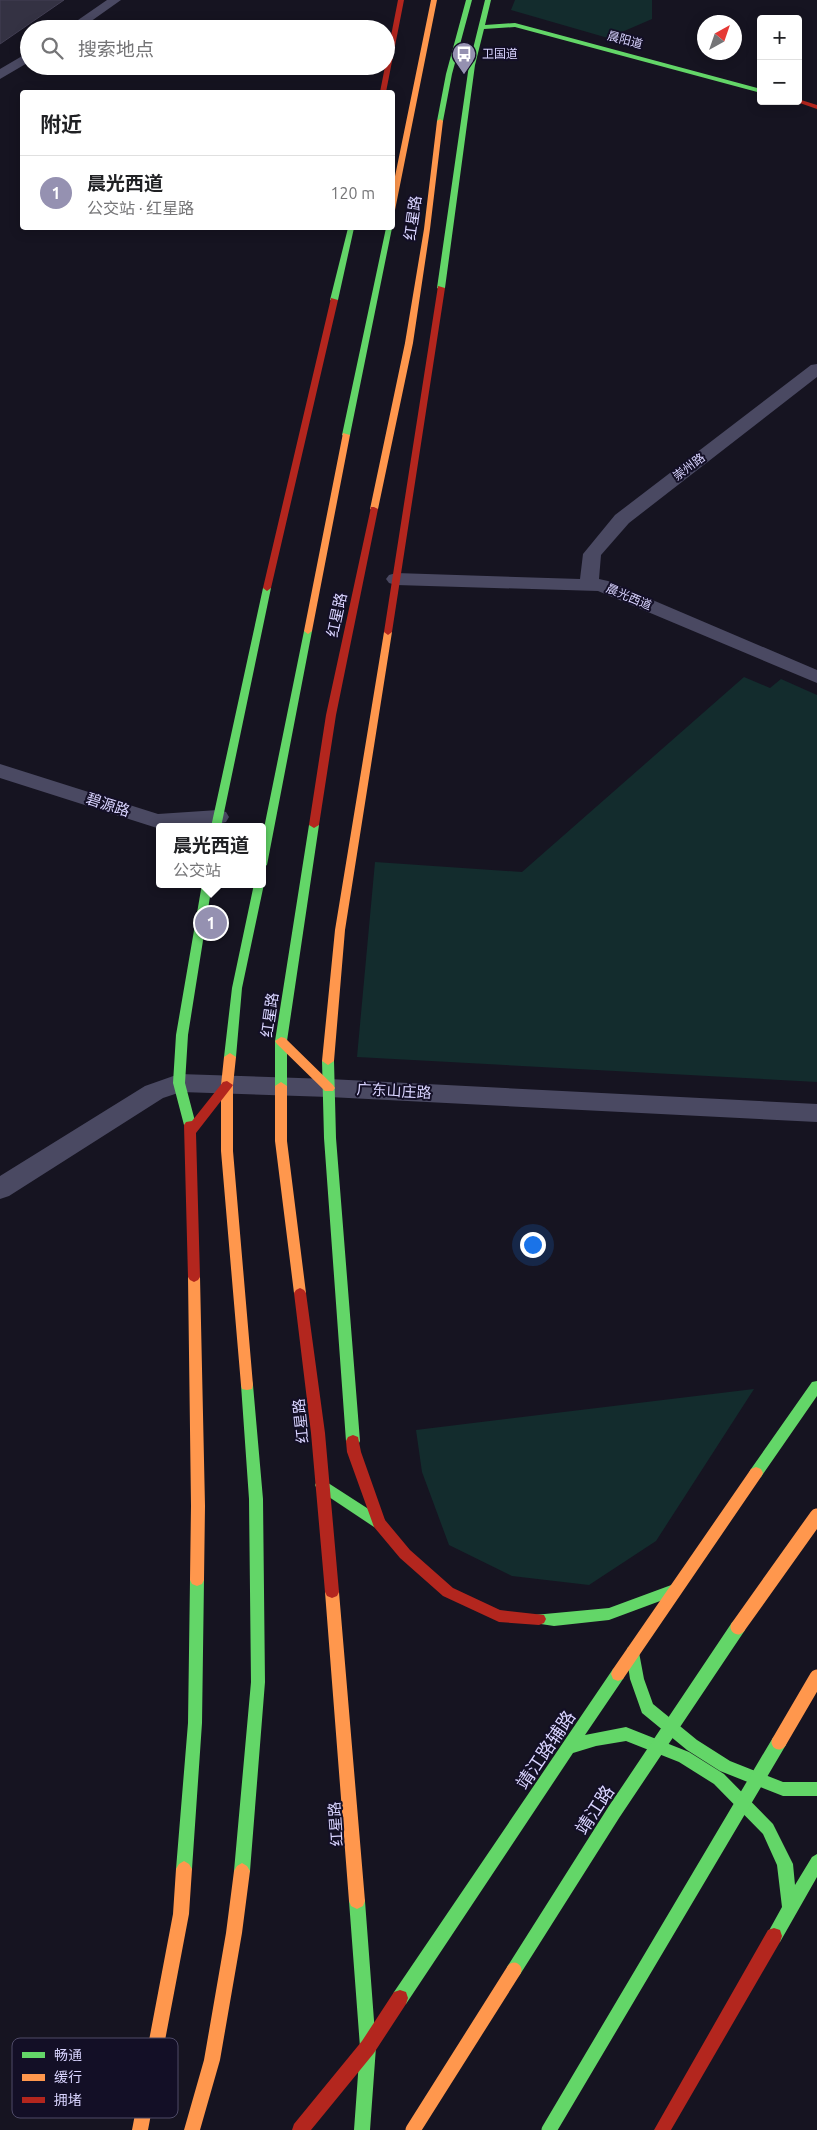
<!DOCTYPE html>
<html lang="zh">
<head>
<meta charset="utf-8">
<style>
  :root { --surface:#fff; --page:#f6f6f6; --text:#202124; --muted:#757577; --line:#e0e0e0; --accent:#9591b1 }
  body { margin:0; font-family:Ubuntu,"Noto Sans SC",sans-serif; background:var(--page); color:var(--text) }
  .controls { position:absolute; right:15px; top:15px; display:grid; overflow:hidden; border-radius:5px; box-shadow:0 2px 12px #0003 }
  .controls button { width:45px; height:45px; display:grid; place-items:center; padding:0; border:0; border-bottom:1px solid var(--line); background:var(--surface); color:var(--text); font:25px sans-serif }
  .compass { position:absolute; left:697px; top:15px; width:45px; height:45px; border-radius:50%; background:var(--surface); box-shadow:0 2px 12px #0003; rotate:40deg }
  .you { position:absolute; left:532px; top:1244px; width:18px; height:18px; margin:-12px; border:4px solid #fff; border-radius:50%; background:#1a73e8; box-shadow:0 0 0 8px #1a73e833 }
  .badge { display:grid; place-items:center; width:32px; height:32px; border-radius:50%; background:var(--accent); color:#fff; font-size:16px; font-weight:700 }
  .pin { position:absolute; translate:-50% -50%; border:2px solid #fff; box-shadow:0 1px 5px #0006 }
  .popup { position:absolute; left:156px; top:823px; width:110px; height:65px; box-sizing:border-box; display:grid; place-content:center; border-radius:5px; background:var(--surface); filter:drop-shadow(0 1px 4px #0005); font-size:16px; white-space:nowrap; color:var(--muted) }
  .popup b { font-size:19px; color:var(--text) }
  .popup::after { content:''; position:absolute; left:50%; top:100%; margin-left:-10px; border:10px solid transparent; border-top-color:var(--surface) }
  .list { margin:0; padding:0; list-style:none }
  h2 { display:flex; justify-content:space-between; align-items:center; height:65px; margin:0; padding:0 20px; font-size:21px }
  h2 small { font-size:16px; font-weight:400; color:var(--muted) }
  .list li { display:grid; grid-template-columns:32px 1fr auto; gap:15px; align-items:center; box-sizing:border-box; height:75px; padding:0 20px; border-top:1px solid var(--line) }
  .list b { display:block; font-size:19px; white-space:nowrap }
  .list p { margin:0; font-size:16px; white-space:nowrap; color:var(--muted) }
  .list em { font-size:16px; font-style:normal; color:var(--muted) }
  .icon { flex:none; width:28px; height:28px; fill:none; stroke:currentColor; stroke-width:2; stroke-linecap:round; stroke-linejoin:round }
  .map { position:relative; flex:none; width:817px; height:2130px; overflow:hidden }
  .search { position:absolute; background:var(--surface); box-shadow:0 2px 12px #0003; left:20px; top:20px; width:375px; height:55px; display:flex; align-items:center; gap:12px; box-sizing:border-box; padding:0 18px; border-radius:28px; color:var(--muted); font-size:19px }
  .panel { position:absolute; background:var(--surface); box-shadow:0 2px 12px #0003; left:20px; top:90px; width:375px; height:140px; border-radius:5px }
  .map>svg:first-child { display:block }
  .green { fill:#132c2d }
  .building { fill:#343243; stroke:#433f54 }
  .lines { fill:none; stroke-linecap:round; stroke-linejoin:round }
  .street { fill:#4a4962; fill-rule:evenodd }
  .fast { fill:#63d668; fill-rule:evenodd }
  .slow { fill:#ff974d; fill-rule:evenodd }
  .jam { fill:#b3261e; fill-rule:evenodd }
  .fast-bridge { stroke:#63d668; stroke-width:15 }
  .slow-bridge { stroke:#ff974d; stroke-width:15 }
  .labels { text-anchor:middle; stroke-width:4; stroke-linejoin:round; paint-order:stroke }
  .far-street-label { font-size:12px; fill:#d9d4ff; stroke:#130f26 }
  .far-poi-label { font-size:12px; fill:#d9d4ff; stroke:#130f26; text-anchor:start }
  .street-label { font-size:15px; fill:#d9d4ff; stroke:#130f26 }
  .near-street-label { font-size:18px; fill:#d9d4ff; stroke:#130f26 }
  .key { fill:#130f26; stroke:#4e4a67; stroke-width:1 }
  .key-label { font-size:14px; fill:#d9d4ff }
</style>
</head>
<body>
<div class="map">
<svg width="817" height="2130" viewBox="0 0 817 2130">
  <rect width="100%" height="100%" fill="#161421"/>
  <!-- green -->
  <path class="green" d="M515,0H652V19L608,38L511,10Z
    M744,677L770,688L781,679L817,695V1082L357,1057L375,862L522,872Z
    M754,1389L656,1541L589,1585L512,1576L449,1545L422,1472L416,1430Z"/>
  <!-- building -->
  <path class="building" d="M0,0H64L0,44Z"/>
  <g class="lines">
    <!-- street -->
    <path class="street" d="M107,0H121L80,29H65Z
      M29,52V62L0,79V69Z
      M817,364V377L629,523L601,555L599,579L608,581L817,670V683L598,591L396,585L389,583L386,579L389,575L396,573L580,579L583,554L615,515L811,365Z
      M0,764L158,814L218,810L226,812L229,817L226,822L218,824L157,828L0,778Z
      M179,1074L329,1079L817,1104V1122L329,1097L181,1092L163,1098L9,1196L0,1199V1176L145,1086Z"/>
    <!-- fast -->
    <path class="fast" d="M466,0H472L452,74L443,121L440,123L437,121L446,74Z
      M485,0H491L485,25L515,23L761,89V93L515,27L484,29L475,65L445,288L441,290L437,288L469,65Z
      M348,228H354L338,300L334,302L330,300Z
      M386,228H392L350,435L346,437L342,435Z
      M267,585L271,588L221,827H211L263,588Z
      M308,628L312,631L267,865L262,868V838L304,631Z
      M314,822L319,825L287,1041V1086L281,1090L275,1086V1041L309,825Z
      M262,882L264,884L242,988L236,1057L230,1061L224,1057L232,988L254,884H262Z
      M202,884H212L188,1035L185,1083L196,1125L194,1128H186L184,1125L173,1083L176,1035Z
      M328,1057L334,1061L336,1138L360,1441L358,1445L353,1447L348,1445L346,1441L324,1138L322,1061Z
      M247,1380L252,1381L253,1385L263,1499L265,1682L250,1871L247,1876L242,1879L237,1876L234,1871L251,1682L249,1499L241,1385L242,1381Z
      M817,1381V1396L761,1477L756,1479L751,1477L749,1473L751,1469L812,1382Z
      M322,1479L384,1519L386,1523L384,1527L379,1529L374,1527L317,1489L315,1485L317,1481Z
      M197,1574L202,1576L204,1580L202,1723L192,1869L189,1874L184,1877L179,1874L176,1869L188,1723L190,1580L192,1576Z
      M674,1584L679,1586L681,1590L679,1594L609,1620L554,1626L534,1623L532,1619L534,1615L609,1608Z
      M633,1646L638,1647L644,1679L653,1704L697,1740L730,1761L783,1782H817V1796H783L720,1771L687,1750L642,1713L630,1679L626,1652L628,1647Z
      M618,1667L623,1669L625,1674L623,1679L585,1735L626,1727L689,1752L724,1774L773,1824L793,1864L795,1885L812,1857L817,1854V1877L780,1942L774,1944L768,1942L766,1936L782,1907L777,1865L763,1834L714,1784L679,1762L626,1741L596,1746L573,1753L406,2004L400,2006L394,2004L392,1998L394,1992L613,1669Z
      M357,1893L363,1896L365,1901L376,2047L370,2130H354L360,2047L349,1901L351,1896Z"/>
    <!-- slow -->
    <path class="slow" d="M431,0H437L395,210L392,212V191Z
      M440,119L443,121L430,229L413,343L378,509L374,511L370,509L405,343L424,229L437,121Z
      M343,433L350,435L312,631L308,634L304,631Z
      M388,629L392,632L345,930L334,1061L328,1065L322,1061L335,930L384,632Z
      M281,1037L285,1038L333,1085L335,1088L333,1091H325L277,1044L275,1041Z
      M230,1053L236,1057L233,1085V1151L253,1385L252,1389L247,1390L242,1389L241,1385L221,1151V1085L224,1057Z
      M281,1082L287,1086V1141L306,1293L304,1296L300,1298L296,1296L294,1293L275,1141V1086Z
      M194,1272L198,1274L200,1277L205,1506L204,1580L202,1584L197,1586L192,1584L190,1580L191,1506L188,1277L190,1274Z
      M756,1467L761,1469L763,1473L761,1477L623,1679L618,1681L613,1679L611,1674L613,1669L751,1469Z
      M332,1586L337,1588L339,1592L365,1901L363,1906L357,1909L351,1906L349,1901L325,1592L327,1588Z
      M184,1861L189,1864L192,1869L189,1914L148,2130H132L173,1914L176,1869L179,1864Z
      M242,1863L247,1866L250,1871L242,1933L220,2060L200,2130H184L204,2060L226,1933L234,1871L237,1866Z"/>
    <!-- jam -->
    <path class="jam" d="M398,0H404L386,92H380Z
      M798,99L817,105V109L794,101H798Z
      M438,286L445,288L392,632L388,635L384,632Z
      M331,298L338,300L271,588L267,591L263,588Z
      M371,507H374L378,509L336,715L319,825L314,828L309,825L326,715Z
      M227,1081L233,1085L231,1088L196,1133L200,1277L198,1280L194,1282L190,1280L188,1277L184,1125L186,1122L192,1121L223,1082Z
      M300,1288L304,1290L306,1293L325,1433L339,1592L337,1596L332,1598L327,1596L325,1592L311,1433L294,1293L296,1290Z
      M353,1435L358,1437L361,1452L385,1520L410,1550L453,1588L500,1610L544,1615L546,1619L544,1623L539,1625L499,1622L443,1596L400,1558L374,1527L347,1452L346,1441L348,1437Z
      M774,1928L780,1930L782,1936L780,1942L671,2130H654L768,1930Z
      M400,1990L406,1992L408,1998L406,2004L374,2053L311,2130H292L294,2124L362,2041L394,1992Z"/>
    <!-- fast-bridge -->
    <path class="fast-bridge" d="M514,1970L614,1812L738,1627
      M549,2130L779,1742"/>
    <!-- slow-bridge -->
    <path class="slow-bridge" d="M738,1627L817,1516
      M779,1742L817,1677
      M413,2130L514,1970"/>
  </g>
  <!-- icons -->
  <defs>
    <g id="bus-pin" transform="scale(1.25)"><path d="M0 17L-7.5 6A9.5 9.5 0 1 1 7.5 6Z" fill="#9591b1" stroke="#130f26"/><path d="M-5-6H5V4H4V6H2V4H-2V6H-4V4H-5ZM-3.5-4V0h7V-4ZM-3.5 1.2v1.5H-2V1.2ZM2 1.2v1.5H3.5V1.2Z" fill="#fff"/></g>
  </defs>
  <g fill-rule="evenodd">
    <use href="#bus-pin" x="464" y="54"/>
  </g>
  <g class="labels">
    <!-- far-street labels -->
    <g class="far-street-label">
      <text transform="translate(625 40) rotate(15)" y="4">晨阳道</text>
      <text transform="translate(689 467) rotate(-37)" y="4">崇州路</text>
      <text transform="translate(629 597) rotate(23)" y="4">晨光西道</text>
    </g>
    <!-- far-poi labels -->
    <g class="far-poi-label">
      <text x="482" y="58">卫国道</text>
    </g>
    <!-- street labels -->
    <g class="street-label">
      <text transform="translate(413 218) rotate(-82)" y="5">红星路</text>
      <text transform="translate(337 615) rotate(-78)" y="5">红星路</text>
      <text transform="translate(108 805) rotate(18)" y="5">碧源路</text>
      <text transform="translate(270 1015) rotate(-82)" y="5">红星路</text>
      <text transform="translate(394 1091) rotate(3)" y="5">广东山庄路</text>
      <text transform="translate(301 1421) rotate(-96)" y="5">红星路</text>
      <text transform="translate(336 1824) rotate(-94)" y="5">红星路</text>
    </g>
    <!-- near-street labels -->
    <g class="near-street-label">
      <text transform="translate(546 1750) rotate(-56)" y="6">靖江路辅路</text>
      <text transform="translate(595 1810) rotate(-57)" y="6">靖江路</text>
    </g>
  </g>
  <!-- legend -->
  <rect x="12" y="2038" width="166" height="80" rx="8" class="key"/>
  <rect x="22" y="2052" width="23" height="6" fill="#63d668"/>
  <rect x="22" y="2074" width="23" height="7" fill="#ff974d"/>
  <rect x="22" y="2097" width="23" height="6" fill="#b3261e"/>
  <g class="key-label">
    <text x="54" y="2060">畅通</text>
    <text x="54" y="2082">缓行</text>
    <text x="54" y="2105">拥堵</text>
  </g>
</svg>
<div class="controls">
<button>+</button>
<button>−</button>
</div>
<svg class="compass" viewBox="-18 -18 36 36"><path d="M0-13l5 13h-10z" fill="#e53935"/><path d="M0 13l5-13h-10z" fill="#757577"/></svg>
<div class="you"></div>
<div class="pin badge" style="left:211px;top:923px">1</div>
<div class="popup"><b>晨光西道</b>公交站</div>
<div class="search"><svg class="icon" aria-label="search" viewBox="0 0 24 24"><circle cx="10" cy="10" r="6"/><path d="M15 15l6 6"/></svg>搜索地点</div>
<section class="panel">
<h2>附近<small></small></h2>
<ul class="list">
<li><span class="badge">1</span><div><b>晨光西道</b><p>公交站 · 红星路</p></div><em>120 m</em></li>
</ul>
</section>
</div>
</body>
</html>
